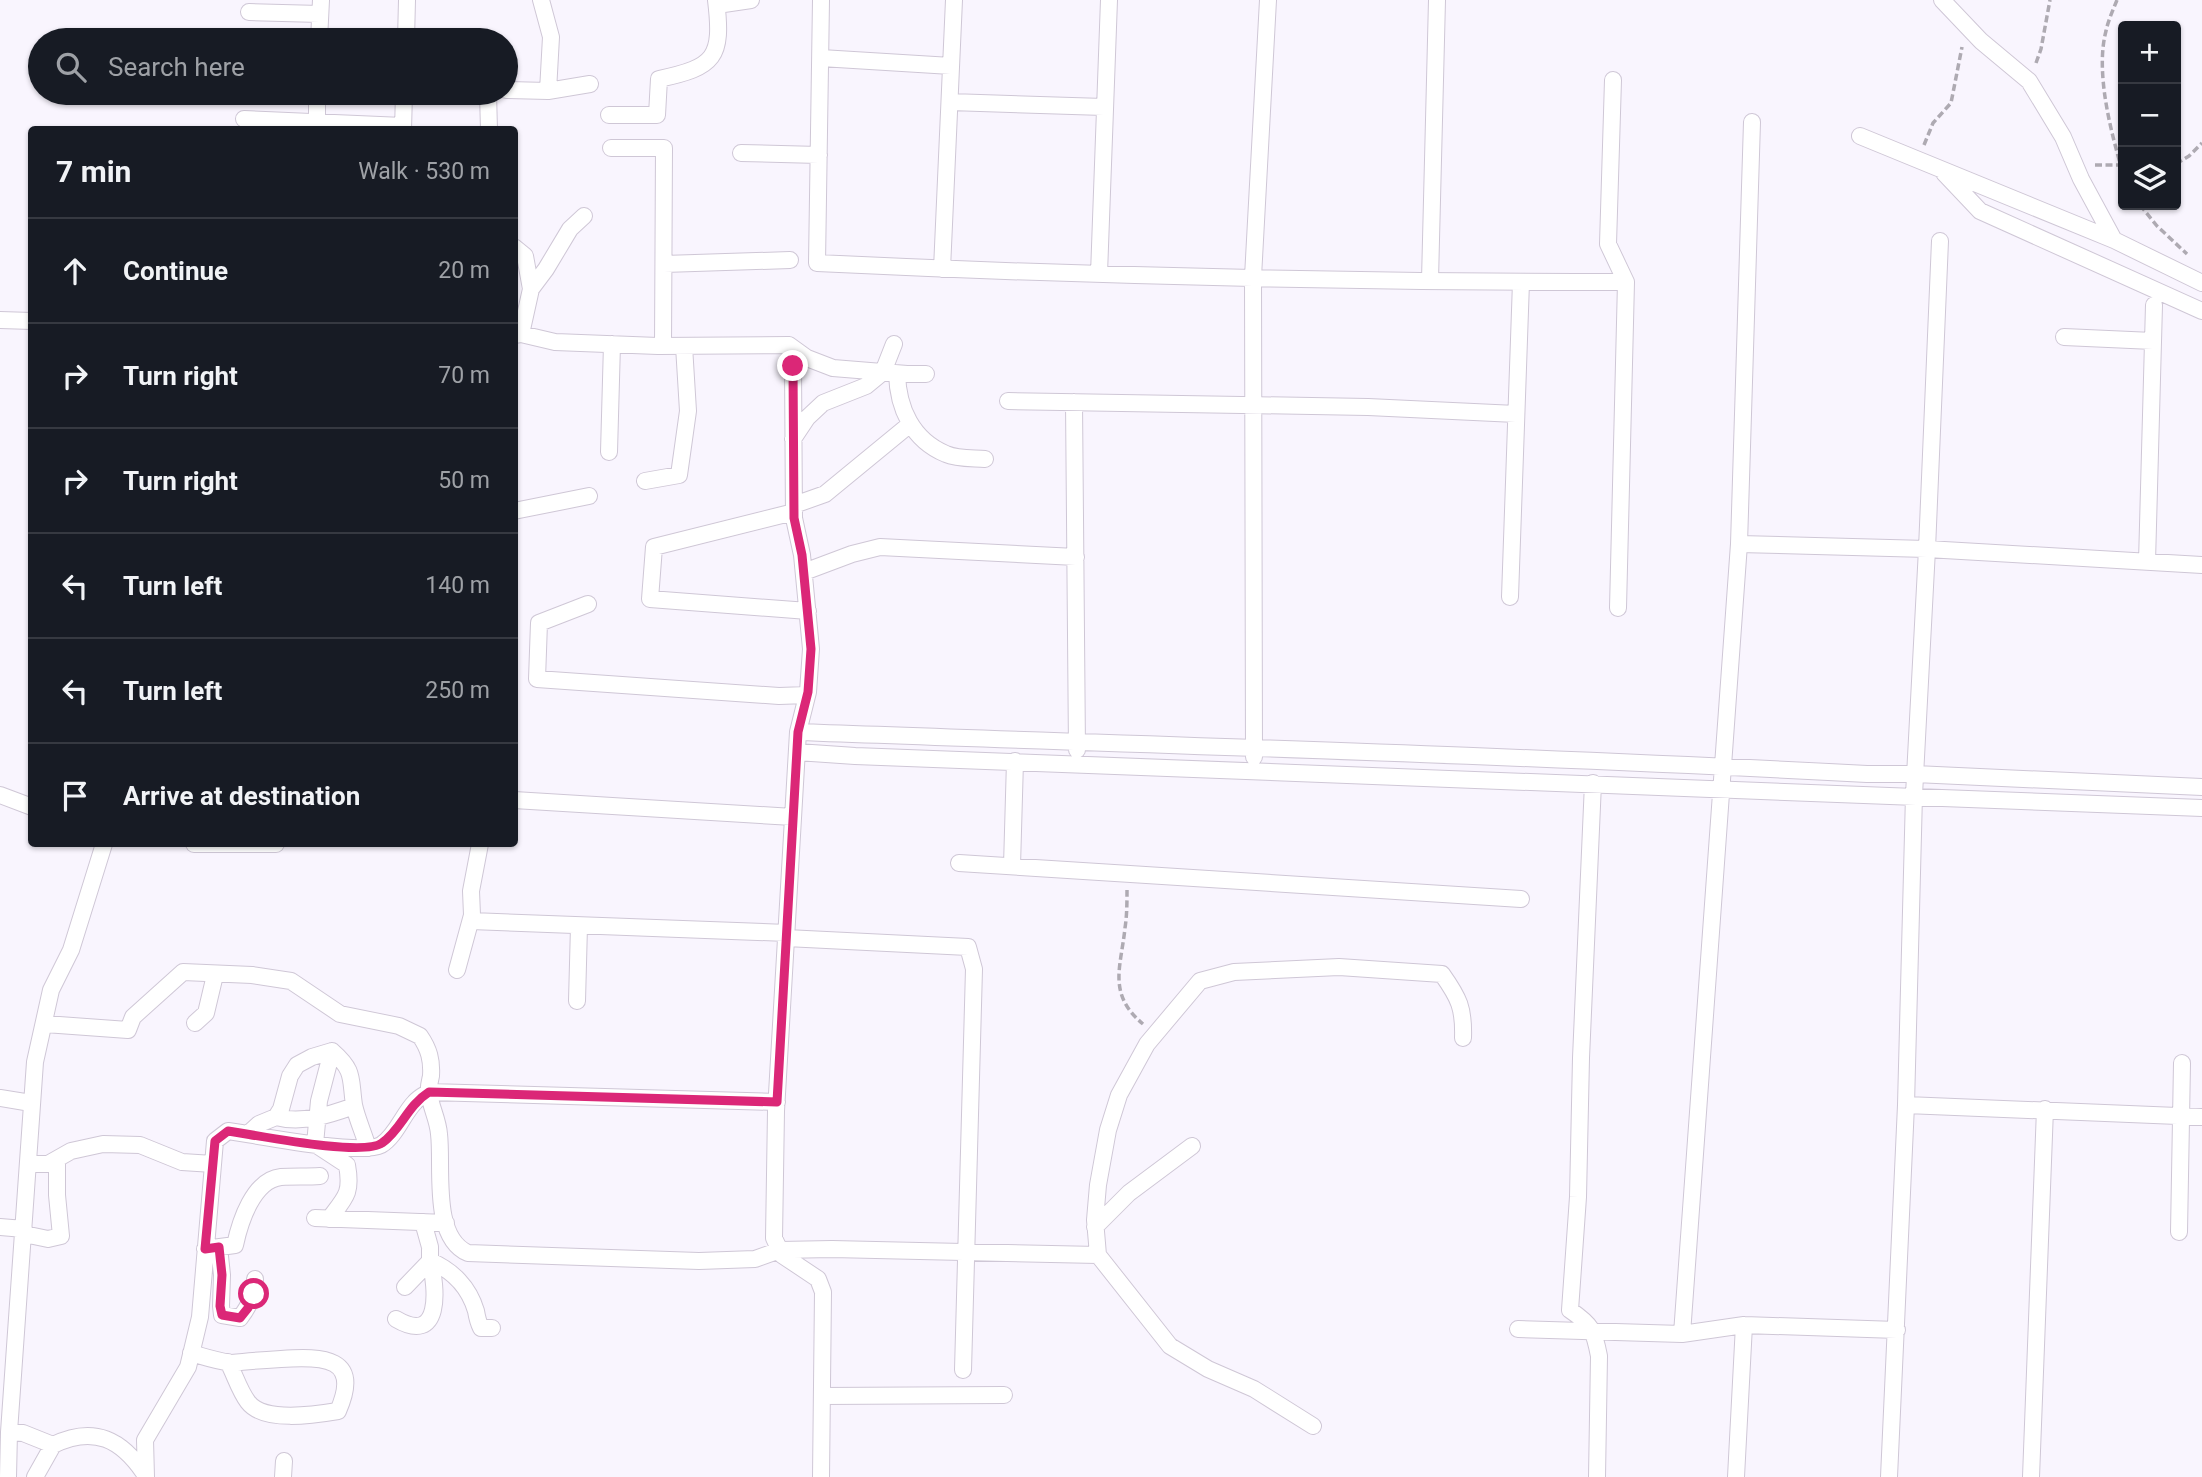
<!DOCTYPE html>
<html lang="en">
<head>
<meta charset="utf-8">
<style>
  :root { --surface:#171b24; --page:#242831; --text:#f1f3f6; --muted:#9ea1a6; --line:#363941 }
  body { margin:0; font-family:Roboto,sans-serif; background:var(--page); color:var(--text) }
  .controls { position:absolute; right:21px; top:21px; display:grid; overflow:hidden; border-radius:7px; box-shadow:0 2px 5px #0004 }
  .controls button { width:63px; height:63px; display:grid; place-items:center; padding:0; border:0; border-bottom:2px solid var(--line); background:var(--surface); color:var(--text); font:35px sans-serif }
  .stop { position:absolute; width:21px; height:21px; margin:-16px; border:5px solid #db2777; border-radius:50%; background:#fff }
  .stop.end { background:#db2777; border-color:#fff; box-shadow:0 2px 7px #0008 }
  .list { margin:0; padding:0; list-style:none }
  h2 { display:flex; justify-content:space-between; align-items:center; height:91px; margin:0; padding:0 28px; font-size:30px }
  h2 small { font-size:23px; font-weight:400; color:var(--muted) }
  .list li { display:grid; grid-template-columns:46px 1fr auto; gap:21px; align-items:center; box-sizing:border-box; height:105px; padding:0 28px; border-top:2px solid var(--line) }
  .list b { display:block; font-size:26px; white-space:nowrap }
  .list em { font-size:23px; font-style:normal; color:var(--muted) }
  .icon { flex:none; width:38px; height:38px; fill:none; stroke:currentColor; stroke-width:2; stroke-linecap:round; stroke-linejoin:round }
  .map { position:relative; flex:none; width:2202px; height:1477px; overflow:hidden }
  .search { position:absolute; background:var(--surface); box-shadow:0 2px 5px #0004; left:28px; top:28px; width:490px; height:77px; display:flex; align-items:center; gap:18px; box-sizing:border-box; padding:0 24px; border-radius:38px; color:var(--muted); font-size:26px }
  .panel { position:absolute; background:var(--surface); box-shadow:0 2px 5px #0004; left:28px; top:126px; width:490px; height:721px; border-radius:7px }
  .map>svg:first-child { display:block }
  .lines { fill:none; stroke-linecap:round; stroke-linejoin:round }
  .street-casing { stroke:#cfc7d6; stroke-width:18 }
  .path { stroke:#aeaab2; stroke-width:3.5; stroke-dasharray:7 3.5; stroke-linecap:butt }
  .street { stroke:#fff; stroke-width:16 }
  .route { stroke:#db2777; stroke-width:9 }
</style>
</head>
<body>
<div class="map">
<svg width="2202" height="1477" viewBox="0 0 2202 1477">
  <rect width="100%" height="100%" fill="#f9f5fe"/>
  <g class="lines">
    <!-- street casing -->
    <g class="street-casing">
      <path id="street" d="M541,0L551,37L548,91L590,84
        M821,0L817,263C1087,276 1357,282 1626,282L1618,608
        M717,5L751,0
        M249,12L320,14
        M319,40L321,0
        M406,40L407,0
        M821,58L951,66
        M1613,80L1608,244L1626,282
        M506,90L548,91
        M488,93L489,130
        M950,102L1104,107
        M609,115H657L659,79C715,67 723,58 716,0
        M244,119L403,126
        M317,123V93
        M403,130L404,93
        M1860,136L2114,240L2081,179L2063,137L2029,81L1981,41L1942,0
        M611,148H664L663,346
        M741,153L819,155
        M1944,173L1980,211L2202,311
        M2114,240L2202,283
        M514,247L525,256L531,289
        M664,264L790,260
        M942,269L954,0
        M1099,274L1109,0
        M1430,280L1437,0
        M0,320L32,321
        M521,334L531,289L546,269L570,229L584,216
        M514,335L521,334L555,342L658,346L789,345L807,358L833,368L907,374H926
        M2064,337L2153,341
        M789,345L793,366L794,518L802,555L811,649L808,692L798,732
        M897,374C898,408 912,440 946,454C957,459 973,458 985,459
        M1008,401L1368,407L1516,414
        M1074,402L1077,750
        M793,439L807,418L823,403L866,386L883,372L894,344
        M609,452L612,344
        M645,481L679,475L688,411L684,346
        M794,505L825,494L909,425
        M514,511L589,496
        M794,512L654,547L650,599L808,611
        M1739,544L1927,549L2202,565
        M2147,562L2154,305
        M804,572L852,554L880,547L1076,557
        M1510,597L1521,282
        M588,604L539,623L537,679L779,696L807,695
        M797,752L855,756C1304,770 1753,789 2202,808
        M1254,757L1253,277L1268,0
        M1593,783L1581,1058L1578,1197L1570,1310C1592,1325 1594,1330 1599,1356L1597,1477
        M0,795L32,807
        M514,800L793,817
        M194,844H276
        M959,863L1521,899
        M1012,866L1015,761
        M471,921L787,933
        M786,938L968,947L974,969L963,1370
        M457,970L472,915L471,891L480,844
        M577,1001L579,926
        M195,1023L206,1013L215,975
        M45,1024L128,1030L133,1017L183,972L252,975L291,981L340,1014L399,1026L420,1036C429,1049 432,1060 431,1076C430,1081 428,1087 429,1092C430,1106 438,1119 439,1134C443,1166 431,1237 468,1253L699,1261L755,1259L780,1250L832,1249L1098,1255L1170,1346L1208,1369L1254,1389L1313,1426
        M332,1051C355,1071 350,1078 354,1105C357,1119 364,1134 368,1148
        M0,1098L31,1103
        M1906,1105L2202,1117
        M276,1117C302,1124 329,1115 354,1106
        M248,1134L259,1124L276,1117L281,1109L290,1076L297,1065L312,1057L332,1051
        M28,1164H48L71,1151L103,1144L140,1145L182,1162L213,1164
        M315,1218L446,1223
        M329,1219C346,1197 352,1193 347,1165L315,1144L319,1101L332,1051
        M0,1227L24,1229
        M1095,1227L1129,1193L1192,1146
        M2179,1232L2182,1063
        M24,1234L48,1239L61,1236L57,1195V1159
        M219,1247L222,1275L221,1306L222,1315L240,1318C250,1305 254,1295 255,1279
        M205,1249L235,1245C240,1222 253,1180 281,1177C294,1176 307,1177 320,1176
        M1098,1255L1095,1220L1098,1185L1108,1130L1119,1095L1147,1044L1200,981L1234,972L1339,967L1442,974C1459,998 1464,1008 1463,1038
        M430,1261C452,1270 469,1287 476,1311C477,1317 478,1322 481,1328H492
        M405,1287L430,1261V1247L423,1222
        M396,1319C442,1346 437,1288 430,1261
        M1518,1329L1682,1334L1744,1325L1897,1330
        M1682,1334L1739,544L1752,122
        M191,1353C205,1357 217,1361 232,1363C248,1361 264,1360 281,1359C323,1356 362,1357 338,1411C314,1415 264,1423 248,1402C239,1390 235,1375 228,1362
        M822,1396L1004,1395
        M9,1432L23,1433L53,1445C94,1425 122,1439 146,1476
        M8,1477L9,1432L35,1062L51,990L71,950L104,844
        M35,1477L53,1445
        M146,1477L145,1440L188,1367L200,1317L215,1141L228,1131C256,1135 360,1156 381,1145C396,1136 403,1114 415,1102C418,1098 424,1095 429,1092L777,1102
        M283,1477L284,1461
        M821,1477L823,1292L818,1279L782,1255L774,1238L776,1111L798,732C1154,745 1511,755 1867,774H1915L2202,787
        M1736,1477L1744,1325
        M1889,1477L1906,1105L1914,795L1927,549L1940,241
        M2031,1477L2045,1109"/>
    </g>
    <!-- path -->
    <path class="path" d="M2117,0C2113,10 2108,21 2106,31C2095,72 2111,133 2123,173
      M2036,63L2041,49L2050,0
      M1924,145L1933,123L1951,103L1962,47
      M2176,164L2189,156L2202,143
      M2095,165H2123
      M2140,205L2157,226L2187,254
      M1127,890C1127,902 1127,915 1125,928C1121,967 1107,994 1143,1024"/>
    <!-- street -->
    <use href="#street" class="street"/>
  </g>
  <g class="lines">
    <!-- route -->
    <path class="route" d="M254,1294L248,1308L240,1318L222,1315L220,1306L222,1275L219,1247L205,1249L215,1141L228,1131C256,1135 363,1157 382,1143C401,1130 407,1106 429,1092L777,1102L798,732L808,692L811,649L802,555L794,518L793,366"/>
  </g>
</svg>
<div class="controls">
<button>+</button>
<button>−</button>
<button><svg class="icon" aria-label="layers" viewBox="0 0 24 24"><path d="M12 4l9 5-9 5-9-5zM3 14l9 5 9-5"/></svg></button>
</div>
<div class="stop" style="left:254px;top:1294px"></div>
<div class="stop end" style="left:793px;top:366px"></div>
<div class="search"><svg class="icon" aria-label="search" viewBox="0 0 24 24"><circle cx="10" cy="10" r="6"/><path d="M15 15l6 6"/></svg>Search here</div>
<section class="panel">
<h2>7 min<small>Walk · 530 m</small></h2>
<ul class="list">
<li><svg class="icon" aria-label="ahead" viewBox="0 0 24 24"><path d="M12 20V5M6 11l6-6 6 6"/></svg><div><b>Continue</b></div><em>20 m</em></li>
<li><svg class="icon" aria-label="right" viewBox="0 0 24 24"><path d="M7 20v-9h11M14 6l5 5-5 5"/></svg><div><b>Turn right</b></div><em>70 m</em></li>
<li><svg class="icon" aria-label="right" viewBox="0 0 24 24"><path d="M7 20v-9h11M14 6l5 5-5 5"/></svg><div><b>Turn right</b></div><em>50 m</em></li>
<li><svg class="icon" aria-label="left" viewBox="0 0 24 24"><path d="M17 20v-9H6M10 6l-5 5 5 5"/></svg><div><b>Turn left</b></div><em>140 m</em></li>
<li><svg class="icon" aria-label="left" viewBox="0 0 24 24"><path d="M17 20v-9H6M10 6l-5 5 5 5"/></svg><div><b>Turn left</b></div><em>250 m</em></li>
<li><svg class="icon" aria-label="arrive" viewBox="0 0 24 24"><path d="M6 21V4h12l-3 4 3 4H6"/></svg><div><b>Arrive at destination</b></div></li>
</ul>
</section>
</div>
</body>
</html>
